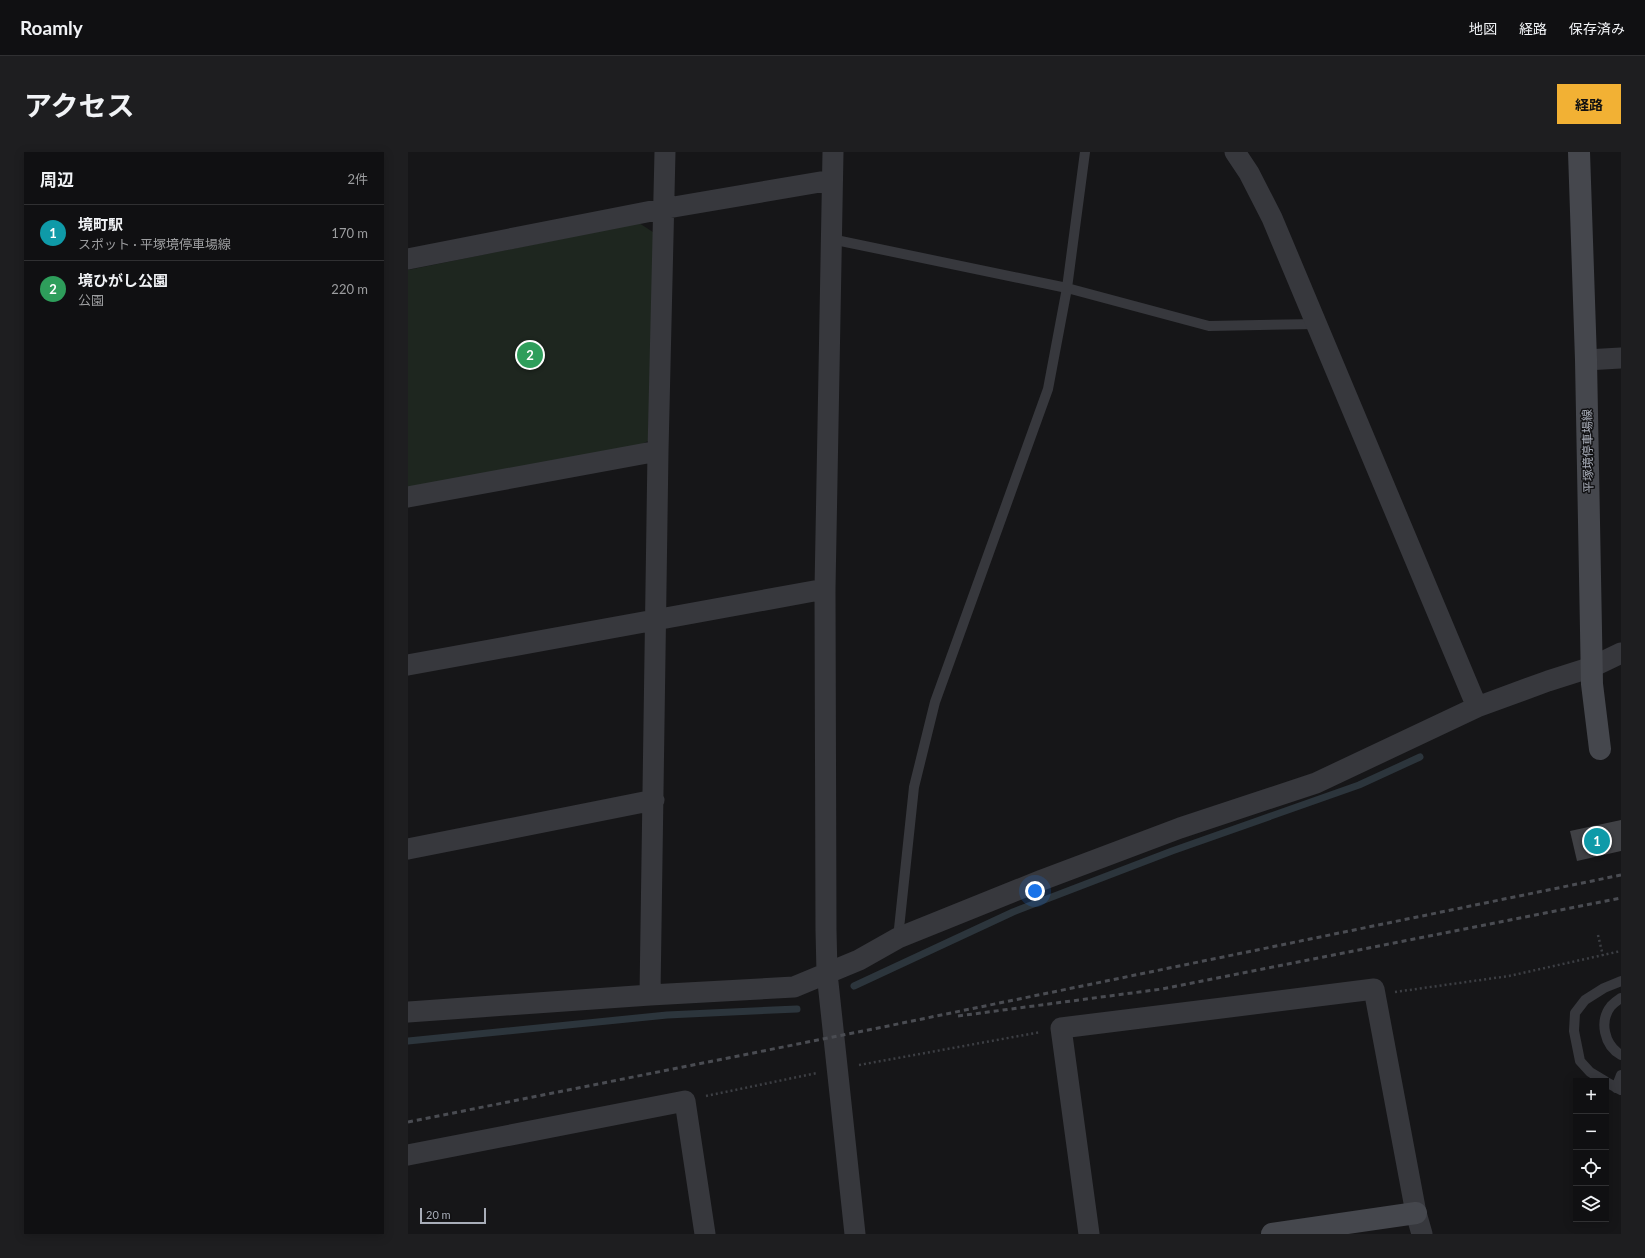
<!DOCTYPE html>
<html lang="ja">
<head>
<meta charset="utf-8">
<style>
  :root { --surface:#101012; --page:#1e1e20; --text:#f1f3f6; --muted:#9c9d9f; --line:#303032; --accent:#f2b134 }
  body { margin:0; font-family:Lato,"Noto Sans JP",sans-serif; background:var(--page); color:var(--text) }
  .controls { position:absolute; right:12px; bottom:12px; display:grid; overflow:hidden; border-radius:0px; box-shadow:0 2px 10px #0003 }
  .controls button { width:36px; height:36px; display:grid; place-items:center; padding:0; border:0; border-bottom:1px solid var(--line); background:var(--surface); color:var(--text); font:20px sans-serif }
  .scale { position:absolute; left:12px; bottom:10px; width:66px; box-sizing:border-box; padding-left:4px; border:2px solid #a8adb8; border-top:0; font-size:11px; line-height:14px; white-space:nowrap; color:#a8adb8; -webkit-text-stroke:3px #111113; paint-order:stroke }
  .you { position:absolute; left:627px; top:739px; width:14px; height:14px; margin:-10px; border:3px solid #fff; border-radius:50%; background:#1a73e8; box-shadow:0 0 0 6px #1a73e833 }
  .badge { display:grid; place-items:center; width:26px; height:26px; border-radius:50%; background:var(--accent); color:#fff; font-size:13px; font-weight:700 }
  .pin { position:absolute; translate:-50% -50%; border:2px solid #fff; box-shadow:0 1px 4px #0006 }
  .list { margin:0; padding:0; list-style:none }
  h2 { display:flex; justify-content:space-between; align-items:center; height:52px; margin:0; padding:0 16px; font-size:17px }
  h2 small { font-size:13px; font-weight:400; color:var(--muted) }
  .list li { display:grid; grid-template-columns:26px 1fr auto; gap:12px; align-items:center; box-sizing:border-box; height:56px; padding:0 16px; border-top:1px solid var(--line) }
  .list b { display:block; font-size:15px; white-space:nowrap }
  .list p { margin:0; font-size:13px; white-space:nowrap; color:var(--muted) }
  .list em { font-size:13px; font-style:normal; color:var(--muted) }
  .icon { flex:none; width:22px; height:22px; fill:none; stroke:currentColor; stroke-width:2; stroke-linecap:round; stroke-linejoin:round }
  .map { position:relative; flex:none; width:1213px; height:1082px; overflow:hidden; border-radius:0px }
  header { display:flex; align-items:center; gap:24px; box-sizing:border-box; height:56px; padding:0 20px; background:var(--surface); border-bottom:1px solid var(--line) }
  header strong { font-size:19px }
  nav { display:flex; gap:22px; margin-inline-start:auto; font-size:14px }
  .intro { display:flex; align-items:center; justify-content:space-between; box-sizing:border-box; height:96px; padding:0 24px }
  h1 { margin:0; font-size:28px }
  .button { padding:10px 18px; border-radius:0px; background:var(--accent); color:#111; font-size:14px; font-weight:700 }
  main { display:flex; gap:24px; padding:0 24px }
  aside { flex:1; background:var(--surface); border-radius:0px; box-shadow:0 2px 10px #0003 }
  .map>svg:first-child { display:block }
  .green { fill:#1e261f }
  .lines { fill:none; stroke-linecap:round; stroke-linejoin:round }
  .stream { stroke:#2c353c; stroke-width:7 }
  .building { fill:#404145 }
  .path { stroke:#3d3f44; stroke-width:2.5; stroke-dasharray:2 3; stroke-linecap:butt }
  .lane { stroke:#37383d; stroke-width:10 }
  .street { stroke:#37383d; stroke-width:21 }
  .secondary { stroke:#45474d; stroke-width:22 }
  .rail { stroke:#4a4c52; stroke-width:3; stroke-dasharray:5 4; stroke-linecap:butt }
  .labels { text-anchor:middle; stroke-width:3; stroke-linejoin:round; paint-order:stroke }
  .street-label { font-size:12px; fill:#a8adb8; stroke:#111113 }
</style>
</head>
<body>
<header>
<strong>Roamly</strong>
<nav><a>地図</a><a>経路</a><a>保存済み</a></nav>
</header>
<div class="intro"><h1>アクセス</h1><a class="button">経路</a></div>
<main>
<aside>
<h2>周辺<small>2件</small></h2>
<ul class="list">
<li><span class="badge" style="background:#0f9aa8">1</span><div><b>境町駅</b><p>スポット · 平塚境停車場線</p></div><em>170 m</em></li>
<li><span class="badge" style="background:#2e9e5b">2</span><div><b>境ひがし公園</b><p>公園</p></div><em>220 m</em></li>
</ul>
</aside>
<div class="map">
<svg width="1213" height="1082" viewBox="0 0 1213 1082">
  <rect width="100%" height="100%" fill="#161618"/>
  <!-- green -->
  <path class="green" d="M231,71L248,82L240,289L224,297L0,339V118Z"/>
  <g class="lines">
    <!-- stream -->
    <path class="stream" d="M446,834L605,760L764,699L951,633L1012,605
      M0,889L259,863L389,857"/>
  </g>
  <!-- building -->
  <path class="building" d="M1213,668V699L1169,709L1162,679Z"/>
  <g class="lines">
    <!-- path -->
    <path class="path" d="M1190,783L1195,804
      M987,840L1101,824L1213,799
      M451,913L633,880
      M298,944L409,921"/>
    <!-- lane -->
    <path class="lane" d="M423,87L659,136L801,174L909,172
      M490,786L506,635L527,550L640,237L659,136L677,0
      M1213,846C1210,848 1206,851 1203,854C1191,869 1196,893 1213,903
      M1197,929L1182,920L1172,909L1166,879L1167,861L1177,848L1196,836L1213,829
      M1198,930L1213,938
      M1208,936L1213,923"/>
    <!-- street -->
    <path class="street" d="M425,0L417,437L418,778L419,821L447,1082
      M827,0L841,21L864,66L1069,555
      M0,107L254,57L424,28
      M1178,208L1213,206
      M0,345L250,299
      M0,513L417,437
      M0,697L246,648
      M242,843L250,299L257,0
      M0,860L242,843L386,835L451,808L490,786L634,728L772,676L908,631L1069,555L1140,529L1184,515L1213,501
      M0,1003L277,949L297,1082
      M681,1082L653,876L966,837L1008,1061L1014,1082"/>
    <!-- secondary -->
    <path class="secondary" d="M1171,0L1178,208L1184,532L1192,597
      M864,1082L1008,1061"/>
    <!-- rail -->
    <path class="rail" d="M550,864L754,837L1213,746
      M0,970L475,875L1213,723"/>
  </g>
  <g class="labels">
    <!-- street labels -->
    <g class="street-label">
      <text transform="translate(1180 299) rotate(-91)" y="4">平塚境停車場線</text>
    </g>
  </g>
</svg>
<div class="controls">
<button>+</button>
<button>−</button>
<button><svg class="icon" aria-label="locate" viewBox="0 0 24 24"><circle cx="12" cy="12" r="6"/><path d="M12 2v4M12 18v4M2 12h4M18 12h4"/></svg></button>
<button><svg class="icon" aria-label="layers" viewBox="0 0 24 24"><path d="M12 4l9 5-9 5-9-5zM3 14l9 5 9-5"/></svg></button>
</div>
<div class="scale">20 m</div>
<div class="you"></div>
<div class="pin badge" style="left:1189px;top:689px;background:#0f9aa8">1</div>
<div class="pin badge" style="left:122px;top:203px;background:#2e9e5b">2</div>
</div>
</main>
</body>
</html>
